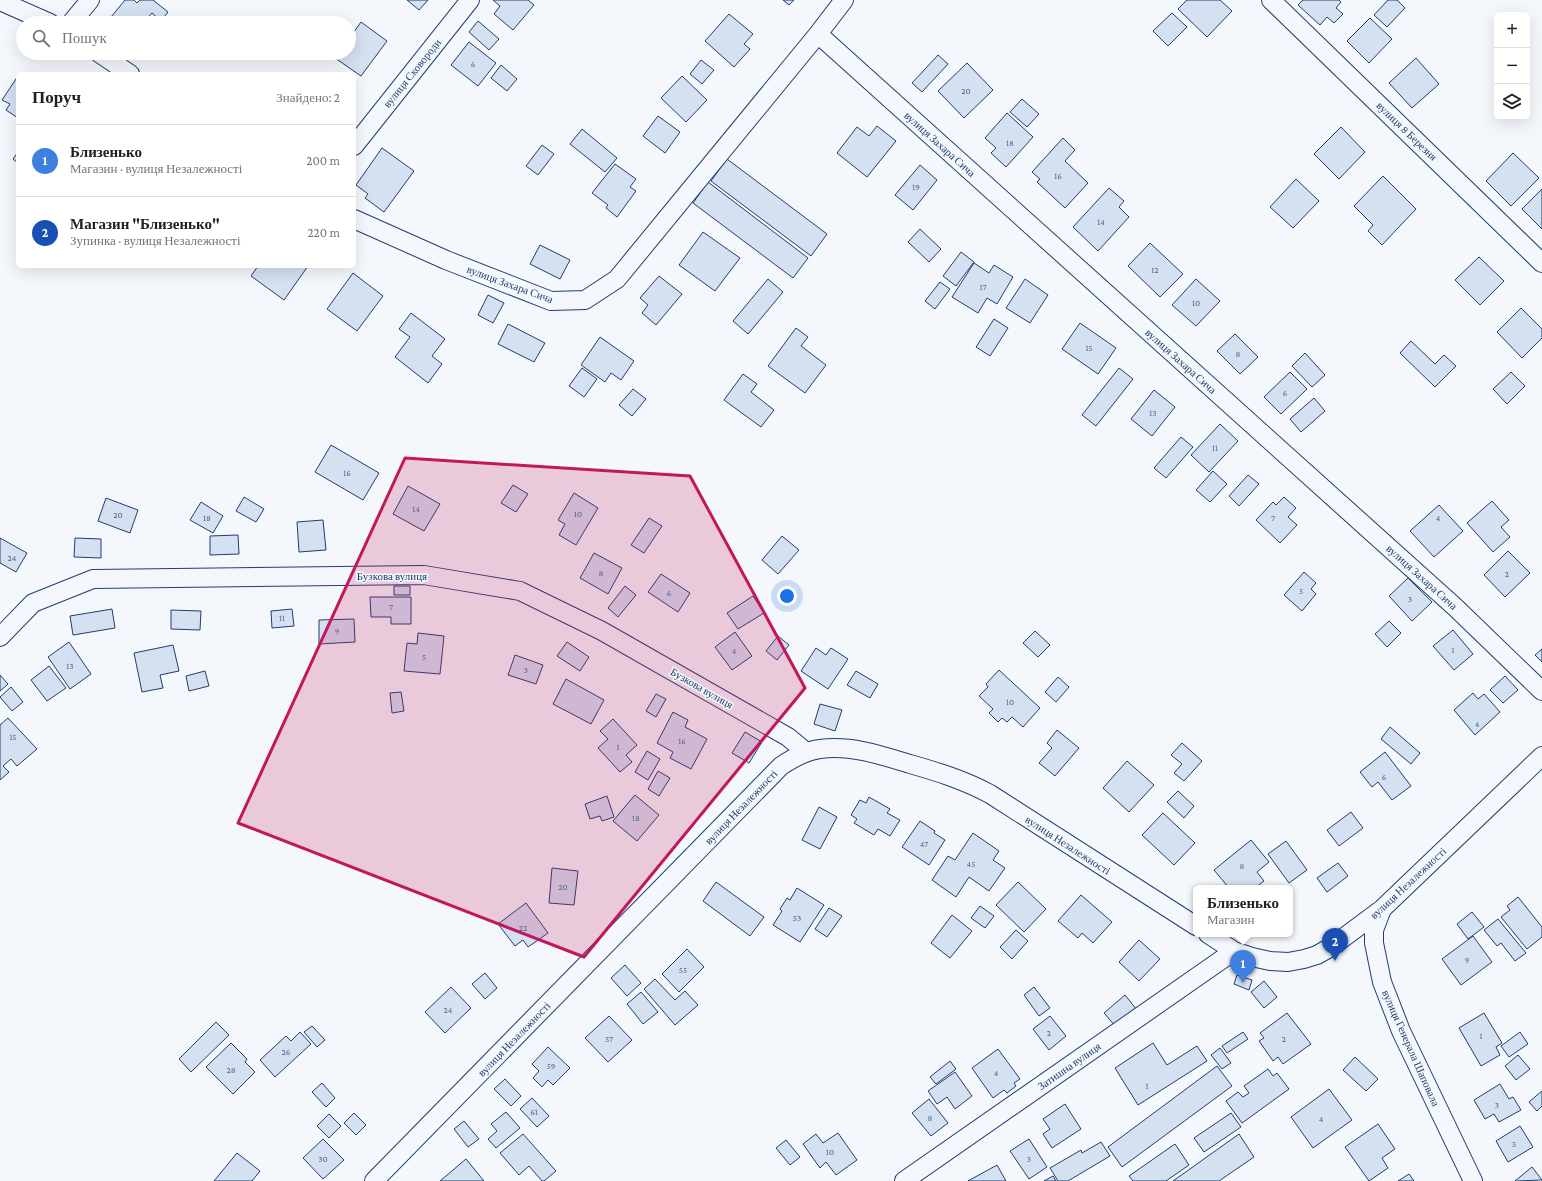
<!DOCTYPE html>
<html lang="uk">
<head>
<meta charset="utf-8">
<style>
  :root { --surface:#fff; --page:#f6f6f6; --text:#202124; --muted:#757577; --line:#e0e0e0; --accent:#c62828 }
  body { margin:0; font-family:"Crimson Pro",serif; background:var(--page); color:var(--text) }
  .controls { position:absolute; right:12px; top:12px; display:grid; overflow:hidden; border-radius:6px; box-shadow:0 4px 16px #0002 }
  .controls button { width:36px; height:36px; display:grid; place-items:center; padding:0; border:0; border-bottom:1px solid var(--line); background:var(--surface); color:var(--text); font:20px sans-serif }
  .you { position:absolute; left:787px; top:596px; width:14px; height:14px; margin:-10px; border:3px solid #fff; border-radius:50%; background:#1a73e8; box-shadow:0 0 0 6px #1a73e833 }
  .badge { display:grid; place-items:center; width:26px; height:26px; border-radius:50%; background:var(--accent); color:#fff; font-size:13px; font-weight:700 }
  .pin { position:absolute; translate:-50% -33px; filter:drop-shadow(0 1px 2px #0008) }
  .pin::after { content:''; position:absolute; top:21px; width:14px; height:12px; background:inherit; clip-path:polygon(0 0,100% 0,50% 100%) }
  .popup { position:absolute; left:1193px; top:885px; width:100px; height:52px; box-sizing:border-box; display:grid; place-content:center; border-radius:6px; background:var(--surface); filter:drop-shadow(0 1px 3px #0005); font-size:13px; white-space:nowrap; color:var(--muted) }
  .popup b { font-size:15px; color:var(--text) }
  .popup::after { content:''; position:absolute; left:50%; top:100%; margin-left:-8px; border:8px solid transparent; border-top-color:var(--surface) }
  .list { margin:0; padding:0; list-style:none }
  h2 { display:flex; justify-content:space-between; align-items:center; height:52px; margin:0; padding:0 16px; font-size:17px }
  h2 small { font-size:13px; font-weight:400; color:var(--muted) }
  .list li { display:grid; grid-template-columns:26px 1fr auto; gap:12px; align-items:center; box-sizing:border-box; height:72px; padding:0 16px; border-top:1px solid var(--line) }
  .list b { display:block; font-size:15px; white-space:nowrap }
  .list p { margin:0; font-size:13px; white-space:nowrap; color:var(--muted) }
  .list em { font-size:13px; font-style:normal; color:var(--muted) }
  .icon { flex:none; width:22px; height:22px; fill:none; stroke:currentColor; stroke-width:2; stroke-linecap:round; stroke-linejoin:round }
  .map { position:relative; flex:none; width:1542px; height:1181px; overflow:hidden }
  .search { position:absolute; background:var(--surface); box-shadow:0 4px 16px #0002; left:16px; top:16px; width:340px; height:44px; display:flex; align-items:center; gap:10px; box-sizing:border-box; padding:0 14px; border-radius:22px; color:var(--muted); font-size:15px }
  .panel { position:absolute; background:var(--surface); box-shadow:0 4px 16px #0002; left:16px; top:72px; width:340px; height:196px; border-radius:6px }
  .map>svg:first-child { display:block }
  .building { fill:#d5e0f0; stroke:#1d3f73 }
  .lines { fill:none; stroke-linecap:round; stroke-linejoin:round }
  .minor-casing { stroke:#1d3f73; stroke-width:20 }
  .minor { stroke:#f4f7fb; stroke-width:18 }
  .marked { fill:#c2185b; fill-opacity:0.2; stroke:#c2185b; stroke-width:3; stroke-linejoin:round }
  .labels { text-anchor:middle; stroke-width:3; stroke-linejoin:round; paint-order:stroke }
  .number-label { font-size:9px; fill:#4b6792 }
  .street-label { font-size:11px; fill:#1d3f73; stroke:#f4f7fb }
</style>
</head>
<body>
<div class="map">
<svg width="1542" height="1181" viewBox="0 0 1542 1181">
  <rect width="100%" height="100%" fill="#f4f7fb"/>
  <!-- building -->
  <path class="building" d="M125,0H134L137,3L140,0H153L168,12L161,21L152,13L143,23H119L111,17Z
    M407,0H428L419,10Z
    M493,0H528L534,5L513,30L494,14L500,6Z
    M783,0H794L789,5Z
    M1187,0H1220L1232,11L1207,37L1178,9Z
    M1303,0H1339L1341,2L1336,8L1343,14L1334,23L1327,17L1320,25L1298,5Z
    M1388,0H1397L1405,8L1387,27L1374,15Z
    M1172,13L1187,27L1168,46L1153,31Z
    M729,14L753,34L744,44L750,49L734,67L705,41Z
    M1370,18L1392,39L1369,63L1347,41Z
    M478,21L499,39L489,50L469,32Z
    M361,22L387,41L361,76L335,58L339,53H349V39Z
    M469,42L496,63L478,86L451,65Z
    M938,55L948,64L922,92L912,83Z
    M1416,58L1439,84L1412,108L1389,83Z
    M701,60L714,70L702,84L690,74Z
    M967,63L993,90L964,118L938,91Z
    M501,65L517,79L507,91L491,78Z
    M18,76V118L6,110L10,104L2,100Z
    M682,76L707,100L686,122L661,98Z
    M1022,99L1039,114L1027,127L1010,112Z
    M1007,113L1033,137L1006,167L991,153L996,148L985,138Z
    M658,116L680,132L665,153L643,136Z
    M877,126L896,141L867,177L837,153L857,127L869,136Z
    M1341,127L1365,152L1339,179L1314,154Z
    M582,129L617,158L605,172L570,144Z
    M1063,138L1075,150L1065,161L1088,183L1065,208L1037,182L1040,179L1032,172Z
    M542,145L554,154L538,175L526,166Z
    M382,148L414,171L384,212L365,198L368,194L356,185Z
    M18,152V163L13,159Z
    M1513,153L1539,178L1511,206L1486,181Z
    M727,159L827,234L811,256L711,181Z
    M615,164L636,179L630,187L636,191L617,217L606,208L608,205L592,193Z
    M920,165L937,180L913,210L895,195Z
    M1383,176L1416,209L1382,245L1368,231L1373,225L1354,206Z
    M1296,179L1319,201L1293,228L1270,207Z
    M708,182L808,258L793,278L693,203Z
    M1109,188L1124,201L1119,207L1129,217L1098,251L1073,227Z
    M1542,189V229L1522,209Z
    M920,229L941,249L929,262L908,242Z
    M703,232L740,258L715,291L679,265Z
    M1150,243L1183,274L1160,297L1128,266Z
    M540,245L570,260L560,279L530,264Z
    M961,252L974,262L956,286L943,276Z
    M1479,257L1504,281L1480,305L1455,280Z
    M974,263L989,273L994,265L1013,277L997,304L987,298L978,313L952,297Z
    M258,266H308L284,300L251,276Z
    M353,273L383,296L357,331L327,309Z
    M659,276L682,294L656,325L642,313L648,305L640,298Z
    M768,279L783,292L748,334L733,321Z
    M1025,279L1048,295L1030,323L1006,308Z
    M1196,279L1220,301L1196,326L1172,305Z
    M940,282L950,289L935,309L925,301Z
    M488,295L504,303L493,323L478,315Z
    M1521,308L1542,329V338L1522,358L1497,332Z
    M411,313L445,339L432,356L442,364L428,383L395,357L410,337L399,329Z
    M994,319L1008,328L990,356L976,347Z
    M1080,323L1116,348L1098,374L1062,349Z
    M508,324L545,343L534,362L498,344Z
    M796,328L808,337L801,346L826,365L805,393L768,366Z
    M1235,334L1258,357L1240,374L1217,351Z
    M600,337L634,361L621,380L611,373L605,382L581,365Z
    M1411,341L1435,364L1444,355L1456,366L1435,387L1400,353Z
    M1305,353L1325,375L1312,387L1292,366Z
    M582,368L597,379L584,397L569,386Z
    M1119,368L1133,379L1096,426L1082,415Z
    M1290,372L1307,389L1281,414L1264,397Z
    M1511,372L1525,386L1507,404L1493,389Z
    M743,374L757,384L751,392L774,410L761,427L724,400Z
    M633,389L646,399L632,416L619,405Z
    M1154,390L1175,407L1152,436L1131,419Z
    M1314,398L1325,411L1301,432L1290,419Z
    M1220,424L1238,441L1209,472L1191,455Z
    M1181,437L1193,447L1166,478L1154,468Z
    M331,445L379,473L363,500L315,472Z
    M1213,471L1227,484L1210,502L1196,490Z
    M1248,475L1259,484L1239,506L1229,496Z
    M513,485L528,494L516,512L501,503Z
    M408,486L440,504L424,531L393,514Z
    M574,493L598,508L576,545L559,535L565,524L558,520Z
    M244,497L264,509L256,522L236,511Z
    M1284,497L1296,508L1288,517L1297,525L1280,543L1256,520L1273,502L1276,505Z
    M106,498L138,510L130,533L98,521Z
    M1492,501L1509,520L1501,527L1510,537L1493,552L1467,523Z
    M201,502L223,516L213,533L190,520Z
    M1439,505L1463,531L1434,557L1410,531Z
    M649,518L662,526L644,553L631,545Z
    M323,520L326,550L299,552L297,522Z
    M238,535L239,554L210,555V536Z
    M782,536L799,550L778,574L762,560Z
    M0,538L27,553L16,572L0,563Z
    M75,538L101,539V558L74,557Z
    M1508,551L1530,573L1505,597L1484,575Z
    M594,553L622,568L608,594L580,578Z
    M1304,572L1316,583L1311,589L1316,594L1302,611L1284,595Z
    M661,574L690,593L678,612L648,592Z
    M1408,578L1432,602L1412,621L1389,596Z
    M394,586H410V595H394Z
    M625,586L636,595L618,617L608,608Z
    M753,596L764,613L738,629L727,613Z
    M370,597H411V624H391V617H371Z
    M112,609L115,628L73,635L70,616Z
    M292,609L294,626L272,628L271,611Z
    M171,610L201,611L200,630L171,629Z
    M354,619L355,642L319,644V620Z
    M1389,621L1401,633L1387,647L1375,634Z
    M1453,630L1473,654L1454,670L1433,646Z
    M1035,631L1050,645L1038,657L1023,643Z
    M735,632L752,656L732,670L715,647Z
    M418,633L444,636L440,674L404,671L407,643L417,644Z
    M778,636L789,645L777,660L766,651Z
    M69,642L91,674L70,689L48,657Z
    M567,642L589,657L580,671L557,656Z
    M173,645L179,671L160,675L163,688L142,692L134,653Z
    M816,648L826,655L831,648L848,659L828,689L801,671Z
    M1542,649V662L1535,655Z
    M515,655L543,665L536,684L508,675Z
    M49,666L66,688L47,701L31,680Z
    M999,670L1040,708L1023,727L1012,717L1007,722L1002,718L998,722L989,713L993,709L979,696L988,687L986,684Z
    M205,671L209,686L189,691L186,676Z
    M856,671L878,684L870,698L847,685Z
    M0,675L8,684L0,691Z
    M1505,676L1518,690L1503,703L1490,690Z
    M1058,677L1069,687L1056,702L1045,692Z
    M566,679L604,700L591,724L553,704Z
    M11,687L23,702L12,711L0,697Z
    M401,692L404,711L392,713L390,693Z
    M1473,693L1478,699L1484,694L1500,712L1475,735L1454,710Z
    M656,694L666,699L656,717L646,711Z
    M820,704L842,710L835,731L814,724Z
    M673,712L688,720L685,727L707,739L691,769L670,758L673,752L657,743Z
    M8,718L37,749L17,766L11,759L3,766L9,772L0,780V725Z
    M613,719L637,745L626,755L632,762L620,772L598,748L608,739L600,731Z
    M1390,727L1420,753L1411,764L1381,739Z
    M1057,730L1079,748L1055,776L1039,763L1052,748L1047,743Z
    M745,732L762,742L749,763L732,753Z
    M1182,743L1202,761L1184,781L1174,773L1182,764L1171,755Z
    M647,751L660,759L648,780L635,772Z
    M1385,752L1411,786L1392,800L1378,782L1372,787L1360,772Z
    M1127,761L1154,785L1129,812L1103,788Z
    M658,771L670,778L659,796L648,789Z
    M1178,791L1194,806L1184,818L1167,802Z
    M635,795L659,815L637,841L613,821Z
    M607,796L614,817L602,821L600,816L590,819L585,804Z
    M869,797L890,809L887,813L900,820L890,836L878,829L874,835L854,823L857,819L851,815L860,800L866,803Z
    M819,807L837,817L820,849L802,840Z
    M1351,812L1363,828L1339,846L1327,830Z
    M1163,813L1195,843L1174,865L1142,835Z
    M920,821L935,831L934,833L945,840L929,865L902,847Z
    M973,833L999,851L993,860L1005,868L989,891L969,877L956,897L932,880L948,856L955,860Z
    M1251,840L1269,862L1257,872L1264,881L1255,888H1229L1214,870Z
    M1286,841L1307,870L1289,883L1268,854Z
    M1338,863L1348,876L1327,892L1317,878Z
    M552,868L578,871L574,905L549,903Z
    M716,882L764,917L750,936L703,901Z
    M1018,882L1046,909L1024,932L996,905Z
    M797,888L824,905L800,942L773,925L782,911L780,909L787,898L790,900Z
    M1081,895L1112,922L1093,943L1082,933L1078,938L1058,921Z
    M1518,897L1542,927V937L1527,949L1501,917L1510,910L1507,906Z
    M526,903L548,933L528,947L523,940L515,946L498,924Z
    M980,906L994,916L985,928L971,918Z
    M829,908L842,916L827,937L815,929Z
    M1472,912L1484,927L1468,939L1457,924Z
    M952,915L972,931L950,958L931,943Z
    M1498,919L1526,953L1515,961L1501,943L1497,946L1484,930Z
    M1016,930L1028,941L1012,959L1000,947Z
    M1473,936L1492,962L1461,985L1442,959Z
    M1139,940L1160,959L1139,981L1119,962Z
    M687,949L704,967L679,992L662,974Z
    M625,965L641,983L627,996L611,978Z
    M485,973L497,988L485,999L472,984Z
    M1237,975L1252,980L1249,990L1234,984Z
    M655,979L675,1000L685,991L698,1005L675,1025L644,989Z
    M1264,981L1277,997L1264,1008L1251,992Z
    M451,987L471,1008L445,1033L425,1012Z
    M1034,987L1050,1008L1039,1016L1024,995Z
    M641,992L658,1012L643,1024L627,1004Z
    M1125,995L1137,1010L1116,1027L1104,1013Z
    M1287,1013L1311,1044L1283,1064L1278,1057L1273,1061L1259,1041L1264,1038L1260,1033Z
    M1484,1013L1502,1043L1496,1047L1500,1055L1481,1066L1459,1028Z
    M609,1016L632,1040L608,1062L585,1038Z
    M1050,1016L1066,1036L1049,1050L1033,1029Z
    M216,1022L229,1035L191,1072L179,1059Z
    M312,1026L325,1040L317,1047L304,1032Z
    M300,1032L311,1044L275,1077L260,1060L286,1036L291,1041Z
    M1243,1032L1248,1039L1227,1053L1222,1046Z
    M1520,1032L1528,1044L1509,1057L1501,1046Z
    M231,1043L247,1059L245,1062L255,1072L233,1094L206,1067Z
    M1153,1043L1167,1065L1197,1046L1207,1061L1138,1105L1115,1068Z
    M548,1047L570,1068L553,1085L548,1080L542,1087L533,1078L539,1071L532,1064Z
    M1220,1048L1231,1063L1222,1069L1211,1055Z
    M998,1049L1020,1079L1014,1083L1016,1086L1007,1093L1004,1090L993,1098L972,1068Z
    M1518,1055L1530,1069L1516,1080L1505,1066Z
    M1355,1057L1378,1079L1366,1091L1343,1070Z
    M950,1061L956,1069L936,1084L930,1077Z
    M1217,1066L1232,1086L1122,1167L1108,1147Z
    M1268,1069L1273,1076L1277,1073L1289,1089L1242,1123L1226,1101L1238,1092L1243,1097L1249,1093L1244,1086Z
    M955,1072L972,1096L955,1109L947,1097L937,1104L928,1091Z
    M505,1079L521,1096L511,1106L494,1089Z
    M322,1083L335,1098L326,1107L312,1092Z
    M1500,1084L1509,1099L1513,1097L1521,1110L1499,1122L1494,1114L1485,1119L1474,1100Z
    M1329,1089L1352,1120L1313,1148L1291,1117Z
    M1542,1091V1106L1537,1111L1529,1102Z
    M532,1098L549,1116L537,1127L520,1109Z
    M929,1099L948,1123L931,1136L912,1113Z
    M1065,1104L1081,1129L1052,1148L1043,1134L1050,1129L1043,1119Z
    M506,1112L520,1128L496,1148L488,1139L497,1131L491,1124Z
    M354,1113L366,1125L356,1135L344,1123Z
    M1231,1113L1241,1127L1204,1152L1194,1138Z
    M329,1114L341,1126L329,1138L317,1126Z
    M464,1121L479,1139L468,1147L454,1129Z
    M1378,1124L1395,1149L1382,1158L1388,1168L1369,1181L1345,1147Z
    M1520,1126L1533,1147L1508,1162L1496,1141Z
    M838,1133L857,1160L836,1175L826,1162L820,1168L803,1144L816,1134L823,1143Z
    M523,1134L556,1171L544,1181H542L529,1166L519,1175L500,1153Z
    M1239,1134L1254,1157L1219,1181H1173Z
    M323,1139L344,1160L323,1179L303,1158Z
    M1029,1139L1047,1167L1029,1179L1010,1151Z
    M786,1140L800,1157L790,1165L776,1148Z
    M1101,1142L1110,1156L1068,1181H1058L1050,1168L1081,1150L1082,1153Z
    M1175,1144L1189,1165L1166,1181H1133L1129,1176Z
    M237,1153L260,1171L252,1181H214Z
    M466,1159L484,1181H440Z
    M997,1165L1006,1181H968Z
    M1532,1167L1542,1180L1515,1181Z
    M1409,1174L1414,1181H1398Z
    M1053,1176L1056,1181H1044Z"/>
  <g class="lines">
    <!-- minor casing -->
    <g class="minor-casing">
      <path id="minor" d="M1271,0L1542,263
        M0,1L50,23
        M71,23L90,0
        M818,34L1455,607L1542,691
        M99,53L130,74
        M354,146L470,0
        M354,219L446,260L551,301L585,300L617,279L818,34L844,0
        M0,637L33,603L93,579L424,575L520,591L602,631L788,737L806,752
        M1382,909L1374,930V943L1382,982L1401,1031L1473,1181
        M1208,934L1234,951L1252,957L1270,961L1288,962L1304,959L1317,955L1331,947L1382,909L1542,756
        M374,1181L781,766C793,758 805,751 820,749C851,745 881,755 910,764C938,772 964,780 990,794L1196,926
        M904,1181L1234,951"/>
    </g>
    <!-- minor -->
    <use href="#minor" class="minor"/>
  </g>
  <!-- marked area -->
  <path class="marked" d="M405,458L690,476L805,688L584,957L238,823Z"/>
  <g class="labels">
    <!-- number labels -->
    <g class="number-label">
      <text x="473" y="67">6</text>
      <text x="966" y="94">20</text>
      <text x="1010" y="146">18</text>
      <text x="1058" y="179">16</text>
      <text x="916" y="190">19</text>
      <text x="1101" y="225">14</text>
      <text x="1155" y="273">12</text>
      <text x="983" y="290">17</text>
      <text x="1196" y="306">10</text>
      <text x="1089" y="351">15</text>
      <text x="1238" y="357">8</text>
      <text x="1285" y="396">6</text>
      <text x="1153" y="416">13</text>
      <text x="1215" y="451">11</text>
      <text x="347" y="476">16</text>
      <text x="416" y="512">14</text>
      <text x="578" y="517">10</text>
      <text x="118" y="518">20</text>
      <text x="207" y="521">18</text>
      <text x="1273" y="521">7</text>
      <text x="1438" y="521">4</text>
      <text x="12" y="561">24</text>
      <text x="601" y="576">8</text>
      <text x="1507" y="577">2</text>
      <text x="1301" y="594">5</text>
      <text x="669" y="596">6</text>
      <text x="1410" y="602">3</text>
      <text x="391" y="610">7</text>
      <text x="282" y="621">11</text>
      <text x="337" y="634">9</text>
      <text x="1453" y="653">1</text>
      <text x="734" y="654">4</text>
      <text x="424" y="660">5</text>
      <text x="70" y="669">13</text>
      <text x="526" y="673">3</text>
      <text x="1010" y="705">10</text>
      <text x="1477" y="727">4</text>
      <text x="13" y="740">15</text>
      <text x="682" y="744">16</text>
      <text x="618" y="750">1</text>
      <text x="1384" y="780">6</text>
      <text x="636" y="821">18</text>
      <text x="924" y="847">47</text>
      <text x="971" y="867">45</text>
      <text x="1242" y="869">8</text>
      <text x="563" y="890">20</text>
      <text x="797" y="921">53</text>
      <text x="523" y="931">22</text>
      <text x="1467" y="963">9</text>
      <text x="683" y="973">55</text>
      <text x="448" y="1013">24</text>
      <text x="1049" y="1036">2</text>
      <text x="1481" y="1039">1</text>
      <text x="609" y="1042">57</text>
      <text x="1284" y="1042">2</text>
      <text x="286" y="1055">26</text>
      <text x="551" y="1069">59</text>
      <text x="231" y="1073">28</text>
      <text x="996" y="1076">4</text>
      <text x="1147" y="1089">1</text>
      <text x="1497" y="1108">3</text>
      <text x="534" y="1115">61</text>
      <text x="930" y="1121">8</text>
      <text x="1321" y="1122">4</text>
      <text x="1514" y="1147">5</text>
      <text x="830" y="1155">10</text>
      <text x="323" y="1162">30</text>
      <text x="1029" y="1162">3</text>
    </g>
    <!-- street labels -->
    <g class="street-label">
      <text transform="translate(412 73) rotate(-51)" y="4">вулиця Сковороди</text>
      <text transform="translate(1407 131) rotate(44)" y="4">вулиця 8 Березня</text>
      <text transform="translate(940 144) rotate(42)" y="4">вулиця Захара Сича</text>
      <text transform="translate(510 284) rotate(20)" y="4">вулиця Захара Сича</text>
      <text transform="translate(1181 361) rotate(42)" y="4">вулиця Захара Сича</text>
      <text x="392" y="580">Бузкова вулиця</text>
      <text transform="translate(1422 577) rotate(42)" y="4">вулиця Захара Сича</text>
      <text transform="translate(702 688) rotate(30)" y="4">Бузкова вулиця</text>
      <text transform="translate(741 807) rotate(-46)" y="4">вулиця Незалежності</text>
      <text transform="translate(1068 845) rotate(33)" y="4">вулиця Незалежності</text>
      <text transform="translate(1408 883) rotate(-43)" y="4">вулиця Незалежності</text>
      <text transform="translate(514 1039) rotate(-46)" y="4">вулиця Незалежності</text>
      <text transform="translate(1411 1048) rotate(66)" y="4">вулиця Генерала Шаповала</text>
      <text transform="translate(1069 1066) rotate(-35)" y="4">Затишна вулиця</text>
    </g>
  </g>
</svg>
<div class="controls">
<button>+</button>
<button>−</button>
<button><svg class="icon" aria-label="layers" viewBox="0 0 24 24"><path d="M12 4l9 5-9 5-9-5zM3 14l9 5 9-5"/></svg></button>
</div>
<div class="you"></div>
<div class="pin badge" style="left:1243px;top:983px;background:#3f7fe0">1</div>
<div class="popup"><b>Близенько</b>Магазин</div>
<div class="pin badge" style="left:1335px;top:961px;background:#1a4fb4">2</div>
<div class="search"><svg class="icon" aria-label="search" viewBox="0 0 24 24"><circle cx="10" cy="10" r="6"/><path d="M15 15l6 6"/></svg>Пошук</div>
<section class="panel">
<h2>Поруч<small>Знайдено: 2</small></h2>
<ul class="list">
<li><span class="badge" style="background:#3f7fe0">1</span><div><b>Близенько</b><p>Магазин · вулиця Незалежності</p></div><em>200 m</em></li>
<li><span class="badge" style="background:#1a4fb4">2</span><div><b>Магазин &quot;Близенько&quot;</b><p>Зупинка · вулиця Незалежності</p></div><em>220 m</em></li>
</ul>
</section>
</div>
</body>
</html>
